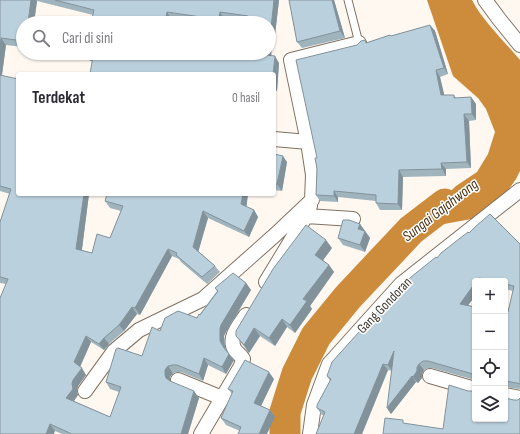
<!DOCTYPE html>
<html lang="id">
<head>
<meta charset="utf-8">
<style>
  :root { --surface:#fff; --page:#f7f7f7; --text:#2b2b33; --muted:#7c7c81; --line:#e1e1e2 }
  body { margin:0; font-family:"Sofia Sans Condensed",sans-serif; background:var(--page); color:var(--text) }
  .controls { position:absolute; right:12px; bottom:12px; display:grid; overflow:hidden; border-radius:4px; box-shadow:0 1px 3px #0004 }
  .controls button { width:36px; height:36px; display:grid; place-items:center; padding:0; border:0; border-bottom:1px solid var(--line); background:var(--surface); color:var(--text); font:20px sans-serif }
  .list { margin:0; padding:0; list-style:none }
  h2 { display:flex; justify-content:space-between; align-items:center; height:52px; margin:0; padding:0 16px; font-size:17px }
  h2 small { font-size:13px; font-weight:400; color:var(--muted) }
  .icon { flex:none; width:22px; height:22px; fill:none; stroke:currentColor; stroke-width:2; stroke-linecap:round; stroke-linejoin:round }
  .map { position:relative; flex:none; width:520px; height:434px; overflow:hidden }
  .search { position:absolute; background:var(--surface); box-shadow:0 1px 3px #0004; left:16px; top:16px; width:260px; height:44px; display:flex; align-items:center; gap:10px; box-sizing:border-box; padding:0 14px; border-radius:22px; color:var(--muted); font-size:15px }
  .panel { position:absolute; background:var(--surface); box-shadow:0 1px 3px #0004; left:16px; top:72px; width:260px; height:124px; border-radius:4px }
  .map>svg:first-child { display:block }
  .water { fill:#cd8c3b }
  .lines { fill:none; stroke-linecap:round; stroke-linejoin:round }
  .river { stroke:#cd8c3b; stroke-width:31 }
  .lane-casing { stroke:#807262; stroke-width:9 }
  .street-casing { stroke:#807262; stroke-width:16 }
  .lane { stroke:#fff; stroke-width:7 }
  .street { stroke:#fff; stroke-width:14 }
  .wall { fill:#a0b4be }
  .shaded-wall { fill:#82929b }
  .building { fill:#bad1dd; stroke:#82929b }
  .labels { text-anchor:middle; stroke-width:3; stroke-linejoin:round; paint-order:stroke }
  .street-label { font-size:14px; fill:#403a33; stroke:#fff }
  .water-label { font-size:15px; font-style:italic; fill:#492e0b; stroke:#fff }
</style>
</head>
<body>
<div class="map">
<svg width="520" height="434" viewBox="0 0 520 434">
  <rect width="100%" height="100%" fill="#fff8f1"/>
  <!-- water -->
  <path class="water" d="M427,0H472C482,20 505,42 520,60V171L516,179L498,205L477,218L411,230L456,186L477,172L488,154L495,132L486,109L478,98L453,76Z"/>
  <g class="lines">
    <!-- river -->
    <path class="river" d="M285,434V412L297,374L316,336L348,297L411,230L445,204"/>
    <!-- lane casing -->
    <g class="lane-casing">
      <path id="lane" d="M348,0L359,43"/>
    </g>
    <!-- street casing -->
    <g class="street-casing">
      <path id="street" d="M485,0L499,19L520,45
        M274,139L308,142
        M306,216L353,219
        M266,282L306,216L310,206
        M430,376L475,389
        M178,380L222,398
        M85,391L114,351L139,330L203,299L275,235L312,200L313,175L308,142L291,60L359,43
        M505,395L520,398
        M201,434L241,366L243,359C241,355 237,353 235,350C227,338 240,324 246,315
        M310,434L314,405L329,364L401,284L520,190"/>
    </g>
    <!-- lane -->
    <use href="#lane" class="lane"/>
    <!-- street -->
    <use href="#street" class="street"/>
  </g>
  <!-- wall -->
  <path class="wall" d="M0,0H279L275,35H272L271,56L279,63L277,91H274V74L92,61H90L86,54L269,53V23L247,22L224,19V23H200L171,19L93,15L37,1L34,23H23V47L6,45L2,76L89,194L82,250L92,253L110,238L121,211L110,208L105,201L248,194L246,207L254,210L258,217L249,237L208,218L198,251L215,266L220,272L207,284L181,262L179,259L172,256L140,315L137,314L124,331L109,344L104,350L91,342L80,367L86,375L78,386L77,391L78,395L74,401L110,417L119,392L110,389L106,382L142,356L160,331L197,318L217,291L215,288L246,283L251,290L226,332L224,336L225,348L227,351L234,360L226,374L208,365L203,381L181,372H177L173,373L170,377V381L199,398L188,434H62L55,431L0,434L6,284L0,283V222L10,194L0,191Z
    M289,0H334L345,38L302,48L297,42Z
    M430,25L435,31L448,74L440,77L444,95H454L456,98L471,97L476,104V120L469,121L471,168L446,169V176L403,177L402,210H380L376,203V201L338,197V202L320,201L316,195L317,158L357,45L365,40L366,43L390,35L391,36Z
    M274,154L287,162L282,191L274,190Z
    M360,224L370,238L365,252L343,245L338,238Z
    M469,233L520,244V389L505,387V311L508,312L513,291L505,289V281H475V296L468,305L475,307V380L432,368H428L424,370L422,374V378L418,383L416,382L391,414L387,408L392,371L388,370L362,434H316L324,416L321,414L317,408L330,381L327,376L377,313L390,299L403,286L437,258Z
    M332,248L323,260L329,265L334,272L310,306L312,309L295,333L287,327L275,346L260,336L249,353L236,336Z
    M274,379L261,406L270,410L275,417L240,431L226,425L221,418L232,394L228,389Z"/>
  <!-- shaded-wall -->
  <path class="shaded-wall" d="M31,0H36L37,1L34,23H28Z
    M274,0H279L275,35L271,28Z
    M332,0H334L345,38L340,31Z
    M167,12L171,19V23H165Z
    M220,12L224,19V23H218Z
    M430,25L435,31L448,74L444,68Z
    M269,30L272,35L271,62L266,55V53H269Z
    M1,38L6,45L1,81L0,79V48Z
    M275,56L279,63L277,91L274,87V74H273Z
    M436,70L440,77L446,102L441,95Z
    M471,97L476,104V120L472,114Z
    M464,114L469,121L471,168L467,162Z
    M283,156L287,162L282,191L277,184Z
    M441,163L446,169V176L442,169Z
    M399,170L403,177L402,210L398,204Z
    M334,191L338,197V202L334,196Z
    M84,194H89L81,256L76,249Z
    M243,194H248L246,211L241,204Z
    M254,210L258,217L249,237L244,231Z
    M203,211L208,218L198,253L193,247Z
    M360,224L365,231L358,229Z
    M365,231L370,238L365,252L360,245Z
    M326,240L332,248L321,263L315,255Z
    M168,249L172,256L140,315L135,308Z
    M329,265L334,272L310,306L312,309L295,333L290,325L303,299Z
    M479,278L481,281H477Z
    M246,283L251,290L226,332L224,336L225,348L228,354L224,348L220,341V329L221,325Z
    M475,283V296L464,311L460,304Z
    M132,307L137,314L124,331L119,325Z
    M282,319L287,327L275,346L269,338Z
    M254,328L260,336L249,353L244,345Z
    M86,336L91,342L79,369L74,362Z
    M104,338L109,344L104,350L99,344Z
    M394,351L392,371L388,365Z
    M229,354L234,360L226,374L222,367Z
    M204,358L208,365L203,381L199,374Z
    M383,364L388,370L362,434H354Z
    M419,364L424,370L422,374V378L418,383L413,377Z
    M168,366L173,373L170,377V382L166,378L165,375V370Z
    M82,368L86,375L78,386L77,391L78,395L71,405L66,398L73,380Z
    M269,372L274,379L259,410L254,403Z
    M412,376L416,382L391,414L387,408Z
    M194,391L199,398L188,434H181Z
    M270,410L275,417L267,434H259Z
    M50,424L55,431L54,434H46Z"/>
  <!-- building -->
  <path class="building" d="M0,0H31L28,23H23V41L1,38L0,48Z
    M55,0H274L271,28H269V23H247L248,16L220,12L218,23H200L201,17L167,12L165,23H91L94,10Z
    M289,0H332L340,31L297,42Z
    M430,25L444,68L436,70L441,95H454V98L471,97L472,114H464L467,162L441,163L442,169L399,170L398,204L376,203V195L334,191V196L316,195L317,169L315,158H317L296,60L357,45L361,41L365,40L366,43L390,35L391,36Z
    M86,53H266V55L275,56L273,74H90L93,56L86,54Z
    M0,75L18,79V194H84L76,249L92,253L97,234L110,238L123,206L105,201L107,194H243L241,204L254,210L244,231L203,211L193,247L215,266L202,277L176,255L177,253L168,249L135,308L132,307L119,325L104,338L99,344L86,336L74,362L82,368L73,380L72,384L73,389L66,398L110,417L121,387L106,382L116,349L118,348L142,356L152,327L160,331L165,318L178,311L197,318L199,314L200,315L218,291L215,288L233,273L246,283L221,325L220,329V341L224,348L229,354L222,367L204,358L199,374L177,365H173L168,366L165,370V375L166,378L170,381L194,391L181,434H72L50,424L46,434H0V298L8,279L0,277V222L11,189L0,186Z
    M274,154L283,156L277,184H274Z
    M490,214L520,244V384L517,383L505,381V311L508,312L514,286L505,284V281H493L479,278L477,281H475V283L460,304L475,307V376L473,374L428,361H423L419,364L417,367V371L413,377L412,376L387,408L394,351L388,365L383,364L354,434H316L325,412L317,408V405L331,379L327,376L332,362L377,312V313L389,299H390L402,285L403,286L411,277L436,257L437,258L441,253L468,232L469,233L476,226Z
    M343,220H349L360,224L358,229L365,231L360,245L338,238Z
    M306,225L326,240L315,255L329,265L303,299L307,301L290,325L282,319L269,338L254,328L244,345L236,336V331L273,269Z
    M245,360L269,372L254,403L270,410L259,434H238L241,427L221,418L233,391L228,389Z
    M449,385L468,391H472L475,389V419H505V398L514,400H518L520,398V434H383L385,418L403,420V423L443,429Z"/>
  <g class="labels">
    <!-- street labels -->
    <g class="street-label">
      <text transform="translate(384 305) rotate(-46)" y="5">Gang Gondoran</text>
    </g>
    <!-- water labels -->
    <g class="water-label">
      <text transform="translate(440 210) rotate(-38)" y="5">Sungai Gajahwong</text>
    </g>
  </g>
</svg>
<div class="controls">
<button>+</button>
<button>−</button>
<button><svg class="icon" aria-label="locate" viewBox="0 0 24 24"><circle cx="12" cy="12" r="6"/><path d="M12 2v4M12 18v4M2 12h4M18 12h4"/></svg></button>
<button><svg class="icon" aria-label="layers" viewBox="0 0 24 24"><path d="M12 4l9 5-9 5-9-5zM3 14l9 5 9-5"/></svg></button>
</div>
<div class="search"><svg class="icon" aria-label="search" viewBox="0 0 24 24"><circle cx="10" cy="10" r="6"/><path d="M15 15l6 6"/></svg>Cari di sini</div>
<section class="panel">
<h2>Terdekat<small>0 hasil</small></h2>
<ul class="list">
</ul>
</section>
</div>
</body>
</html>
